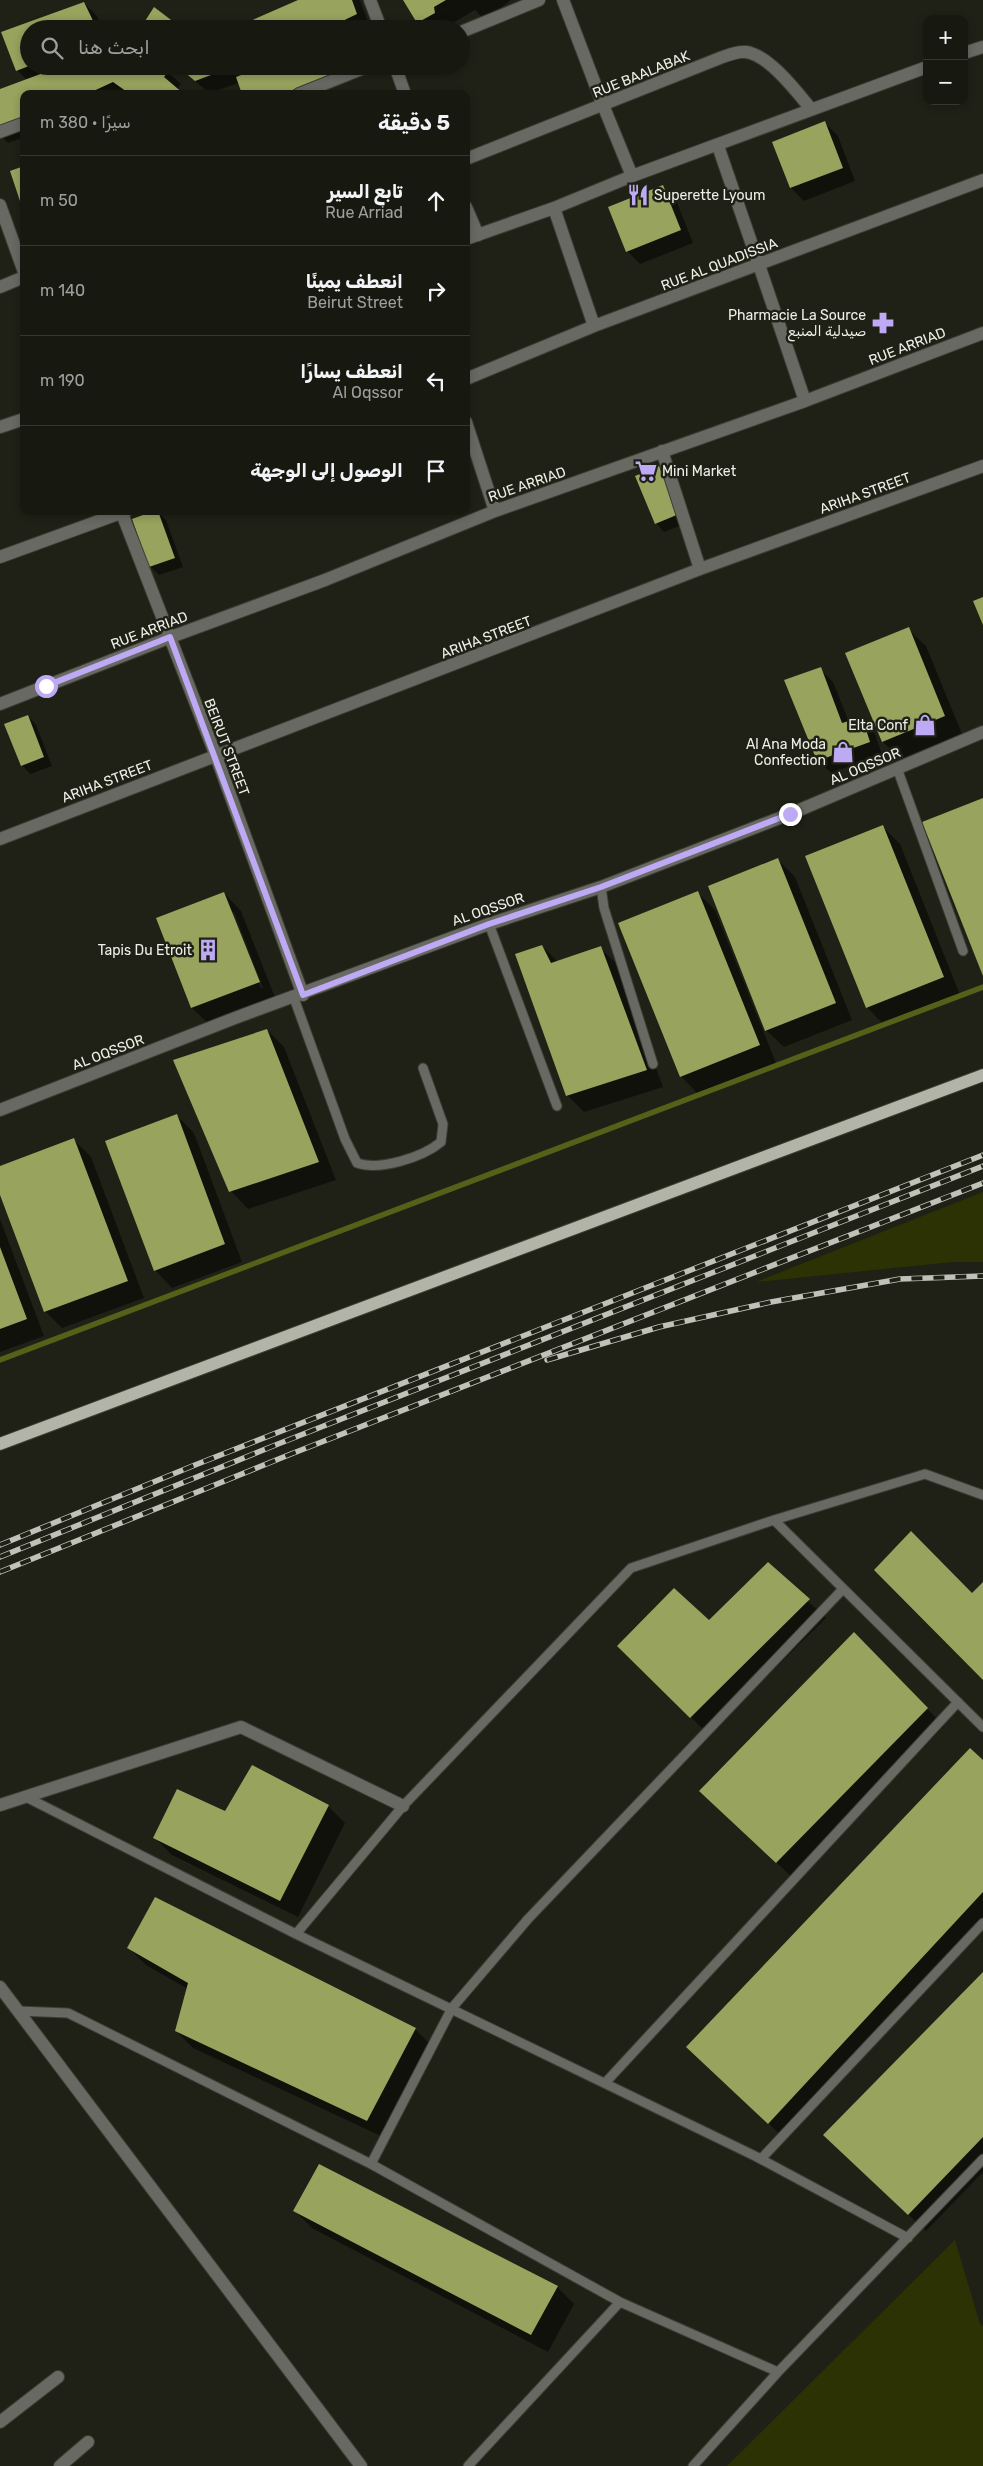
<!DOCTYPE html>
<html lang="ar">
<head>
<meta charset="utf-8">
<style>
  :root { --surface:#171910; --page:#202219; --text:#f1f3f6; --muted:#9ea09f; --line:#363830 }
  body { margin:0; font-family:Rubik,Vazirmatn,sans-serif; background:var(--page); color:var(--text); direction:rtl }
  .controls { position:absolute; right:15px; top:15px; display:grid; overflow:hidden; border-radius:10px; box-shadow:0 2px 8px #0003 }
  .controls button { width:45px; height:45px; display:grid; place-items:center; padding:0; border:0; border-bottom:1px solid var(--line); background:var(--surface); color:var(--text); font:25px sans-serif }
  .stop { position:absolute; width:15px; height:15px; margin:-11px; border:4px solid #bea9f5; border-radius:50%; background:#fff }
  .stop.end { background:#bea9f5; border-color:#fff; box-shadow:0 1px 5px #0008 }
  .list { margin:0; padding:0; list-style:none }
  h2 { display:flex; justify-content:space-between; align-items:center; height:65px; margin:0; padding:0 20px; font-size:21px }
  h2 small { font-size:16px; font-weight:400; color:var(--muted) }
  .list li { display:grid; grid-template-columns:32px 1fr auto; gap:15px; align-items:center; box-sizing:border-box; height:90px; padding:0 20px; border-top:1px solid var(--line) }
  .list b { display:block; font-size:19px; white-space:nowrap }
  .list p { margin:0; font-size:16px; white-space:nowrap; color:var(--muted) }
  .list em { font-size:16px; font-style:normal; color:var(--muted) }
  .icon { flex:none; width:28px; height:28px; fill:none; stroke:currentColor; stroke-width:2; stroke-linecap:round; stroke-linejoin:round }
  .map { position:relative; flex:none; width:983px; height:2466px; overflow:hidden; direction:ltr }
  .search { position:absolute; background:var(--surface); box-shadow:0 2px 8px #0003; left:20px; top:20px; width:450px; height:55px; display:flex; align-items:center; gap:12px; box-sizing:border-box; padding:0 18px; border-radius:28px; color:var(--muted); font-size:19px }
  .panel { position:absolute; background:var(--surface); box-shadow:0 2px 8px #0003; left:20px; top:90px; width:450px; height:425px; border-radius:10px; direction:rtl }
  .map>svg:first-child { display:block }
  .green { fill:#2d3204 }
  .shadow { fill:#0007; fill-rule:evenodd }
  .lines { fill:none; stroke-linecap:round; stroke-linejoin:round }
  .stream { stroke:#576019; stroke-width:5.5 }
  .building { fill:#98a35e }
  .service-casing { stroke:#3c3e33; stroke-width:11 }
  .pedestrian-casing { stroke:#3c3e33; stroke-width:14 }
  .minor-casing { stroke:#3c3e33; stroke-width:14 }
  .tertiary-casing { stroke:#3c3e33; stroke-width:14 }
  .primary-casing { stroke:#3c3e33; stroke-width:14 }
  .service { stroke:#686963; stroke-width:9 }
  .pedestrian { stroke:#686963; stroke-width:12 }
  .minor { stroke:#686963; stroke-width:12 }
  .tertiary { stroke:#686963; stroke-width:12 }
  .primary { stroke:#b1b4a7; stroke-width:12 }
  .rail-casing { stroke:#c0c2b9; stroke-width:5.5 }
  .rail { stroke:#1f2116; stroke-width:4; stroke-dasharray:11; stroke-linecap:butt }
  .route { stroke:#bea9f5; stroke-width:6 }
  .labels { text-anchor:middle; stroke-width:5; stroke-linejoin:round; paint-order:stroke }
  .street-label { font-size:14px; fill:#eef0e8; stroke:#1f2116 }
  .poi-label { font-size:14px; fill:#eef0e8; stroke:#1f2116; text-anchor:end }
</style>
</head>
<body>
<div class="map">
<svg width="983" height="2466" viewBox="0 0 983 2466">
  <rect width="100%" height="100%" fill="#1f2116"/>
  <!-- green -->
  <path class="green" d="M983,1192V1262H953L756,1282Z
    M955,2240L980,2324L983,2326V2466H727Z"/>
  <!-- shadow -->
  <path class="shadow" d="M301,0H360L370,27L233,29Z
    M404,0H511L488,18L481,16L475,10L451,24L452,29H424Z
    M84,3L97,16L103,29H29V66H161L181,84L177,89L182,94H24V137L8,143L0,135V91L28,81L17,70L2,33Z
    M178,66H380L381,67L311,94H243L239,83L209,93Z
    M825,123L838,136L855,181L804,201L791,188Z
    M662,187L676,200L693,243L640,264L627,251Z
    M659,468L668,476L687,523L664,532L656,523Z
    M157,511L166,520L183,567L159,575L150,566Z
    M908,629L926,646L962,734L900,759L883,742Z
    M820,669L833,682L849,722L861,718L874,731L882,755L831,773L818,760Z
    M28,716L36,725L52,766L30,774L22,765Z
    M883,827L900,844L960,995L884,1025L867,1007Z
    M778,860L795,877L852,1020L784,1047L766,1030Z
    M224,893L241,911L276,1000L210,1025L192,1008L158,919ZM231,912H234L263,988H261Z
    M698,893L715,910L776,1063L698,1094L681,1076Z
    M542,946L558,962L600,948L618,965L663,1087L584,1112L567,1095Z
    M267,1030L284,1047L336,1180L248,1209L231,1191Z
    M177,1116L194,1133L242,1262L172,1288L155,1270Z
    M74,1140L91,1157L144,1298L62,1328L45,1311L0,1191V1167Z
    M0,1219L44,1336L0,1352Z
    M768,1564L826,1618L708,1734L619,1646L709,1622Z
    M854,1634L944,1726L794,1879L718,1808Z
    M983,1762V1928L786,2140L687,2047Z
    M328,1806L345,1823L298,1917L172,1855L155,1838L226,1812Z
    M129,1948L415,2029L432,2046L385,2138L193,2048L176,2031L188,1989L146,1965Z
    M983,1974V2172L926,2231L842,2153Z
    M294,2210L557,2287L574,2304L548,2352L312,2228Z"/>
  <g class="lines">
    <!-- stream -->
    <path class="stream" d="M0,1360L983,987"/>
  </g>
  <!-- building -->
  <path class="building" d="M298,0H352L357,14L326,29L322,22L314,29H232Z
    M403,0H446L434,7L435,13L417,23Z
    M84,2L97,29H29V66L16,71L1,32Z
    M154,7L183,29H140Z
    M62,66H163L169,70L164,77L184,94H130L113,82L87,94H24V119L0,128V89Z
    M177,66H235L195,81Z
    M264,66H351L283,94H242L236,77Z
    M825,121L843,168L790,188L772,142Z
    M24,166V210H23L10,171Z
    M663,185L681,230L626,252L608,207Z
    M659,466L679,514L655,524L635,476Z
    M154,511H158L175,558L149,567L132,519Z
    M983,597V625L973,601Z
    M909,627L945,716L882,742L845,653Z
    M821,667L842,723L862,717L870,742L817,761L784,680Z
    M28,715L44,757L21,766L4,724Z
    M983,798V976L922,822Z
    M883,825L944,977L866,1008L805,856Z
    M778,858L836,1003L765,1031L708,886Z
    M698,891L760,1045L680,1077L618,923Z
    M224,892L260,982L191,1008L156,918Z
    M542,945L551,963L601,946L647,1070L566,1096L515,954Z
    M267,1029L319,1162L229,1192L173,1060Z
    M177,1114L225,1244L154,1271L105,1141Z
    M74,1138L128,1281L44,1312L0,1195V1166Z
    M0,1247L27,1319L0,1329Z
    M911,1531L972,1593L983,1582V1680L874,1570Z
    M768,1562L810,1599L690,1718L617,1646L674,1588L709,1620Z
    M854,1632L928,1708L776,1863L699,1791Z
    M970,1748L983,1760V1892L768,2124L686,2047Z
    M252,1765L329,1805L280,1901L153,1838L177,1789L225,1811Z
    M155,1897L416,2028L367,2121L175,2031L188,1983L127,1948Z
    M983,1972V2137L908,2215L823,2135Z
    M319,2164L558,2286L531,2335L293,2211Z"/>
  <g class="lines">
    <!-- service casing -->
    <g class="service-casing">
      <path id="service" d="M897,768L963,951
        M601,887L604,908L653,1064
        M489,924L557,1106
        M294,998L345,1139L357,1163C380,1171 423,1157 441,1142L443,1124L423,1068
        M774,1520L983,1727
        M24,1796L296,1934L755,2156L908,2238
        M296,1934L403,1806L631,1568L774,1520L925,1474L983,1495
        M18,2011L68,2013L371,2164L620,2302L778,2372
        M605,2083L958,1702
        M761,2159L983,1923
        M371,2164L452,2008L528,1919L843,1589
        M468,2466L620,2302
        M693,2466L778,2372L983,2159"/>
    </g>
    <!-- pedestrian casing -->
    <g class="pedestrian-casing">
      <path id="pedestrian" d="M603,105L632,176
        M718,146L759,265
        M466,207L478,235"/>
    </g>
    <!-- minor casing -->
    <g class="minor-casing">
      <path id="minor" d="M370,0L381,29
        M563,0L603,105
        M461,32L539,0
        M964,53L983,47
        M395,66L405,94
        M299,94L369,66
        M0,132L24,123
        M466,159L720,58C728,55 737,51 746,52C769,55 797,92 811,109
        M0,205L24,272
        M554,208L594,326
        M466,239L554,208L632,176L927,67
        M759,265L805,401
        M0,287L24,277
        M466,379L594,326L983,180
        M466,422L495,511
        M0,427L24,419
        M662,451L700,569
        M121,511L216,756L303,995
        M0,557L126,511
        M0,704L171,637L325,580L495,511L805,401L983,333
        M0,839L700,569L983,466
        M0,1110L235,1018L489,924L601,887L790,814L983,732
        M0,1805L241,1727L403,1806
        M0,2422L58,2377
        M60,2466L88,2442"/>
    </g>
    <!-- tertiary casing -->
    <g class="tertiary-casing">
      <path id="tertiary" d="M0,1987L361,2466"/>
    </g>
    <!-- primary casing -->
    <g class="primary-casing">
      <path id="primary" d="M0,1444L983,1075"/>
    </g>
    <!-- service -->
    <use href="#service" class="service"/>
    <!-- pedestrian -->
    <use href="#pedestrian" class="pedestrian"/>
    <!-- minor -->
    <use href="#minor" class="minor"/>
    <!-- tertiary -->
    <use href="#tertiary" class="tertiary"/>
    <!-- primary -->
    <use href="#primary" class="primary"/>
    <!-- rail casing -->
    <g class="rail-casing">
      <path id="rail" d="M547,1360L659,1327L771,1302L900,1279L983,1276
        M0,1545L195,1465L983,1155
        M0,1557L278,1444L983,1166
        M0,1572L291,1454L983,1183"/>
    </g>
    <!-- rail -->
    <use href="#rail" class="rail"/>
  </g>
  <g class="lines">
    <!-- route -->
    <path class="route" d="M46,686L170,637L303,995L489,924L601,887L790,814"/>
  </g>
  <!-- icons -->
  <defs>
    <g id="restaurant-bare" transform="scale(1.725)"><path d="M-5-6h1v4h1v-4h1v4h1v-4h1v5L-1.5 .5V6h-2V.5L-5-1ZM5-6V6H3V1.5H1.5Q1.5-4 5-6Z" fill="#bea9f5" stroke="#1f2116" stroke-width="2.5" paint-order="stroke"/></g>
    <g id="pharmacy-bare" transform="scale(1.725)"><path d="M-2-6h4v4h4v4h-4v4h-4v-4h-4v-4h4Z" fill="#bea9f5" stroke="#1f2116" stroke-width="2.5" paint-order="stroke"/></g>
    <g id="supermarket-bare" transform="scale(1.725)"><path d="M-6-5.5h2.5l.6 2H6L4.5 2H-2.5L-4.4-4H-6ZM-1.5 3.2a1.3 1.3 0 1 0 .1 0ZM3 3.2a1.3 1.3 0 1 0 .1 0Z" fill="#bea9f5" stroke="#1f2116" stroke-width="2.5" paint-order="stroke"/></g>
    <g id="shop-bare" transform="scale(1.725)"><path d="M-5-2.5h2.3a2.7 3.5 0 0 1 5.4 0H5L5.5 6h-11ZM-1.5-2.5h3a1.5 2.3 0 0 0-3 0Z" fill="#bea9f5" stroke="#1f2116" stroke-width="2.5" paint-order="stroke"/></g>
    <g id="building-bare" transform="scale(1.725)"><path d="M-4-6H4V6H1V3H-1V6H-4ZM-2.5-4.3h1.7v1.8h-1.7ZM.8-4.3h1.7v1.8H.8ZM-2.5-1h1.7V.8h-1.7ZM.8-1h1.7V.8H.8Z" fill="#bea9f5" stroke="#1f2116" stroke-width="2.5" paint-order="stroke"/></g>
  </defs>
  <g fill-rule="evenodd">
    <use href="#restaurant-bare" x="638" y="195"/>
    <use href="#pharmacy-bare" x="883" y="323"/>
    <use href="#supermarket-bare" x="646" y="471"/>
    <use href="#shop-bare" x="925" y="725"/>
    <use href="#shop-bare" x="843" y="752"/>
    <use href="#building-bare" x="208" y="950"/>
  </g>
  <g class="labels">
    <!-- street labels -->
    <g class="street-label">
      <text transform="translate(641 74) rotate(-22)" y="5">RUE BAALABAK</text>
      <text transform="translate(719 264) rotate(-21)" y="5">RUE AL QUADISSIA</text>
      <text transform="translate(907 346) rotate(-21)" y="5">RUE ARRIAD</text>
      <text transform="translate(527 484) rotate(-19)" y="5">RUE ARRIAD</text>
      <text transform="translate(865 493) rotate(-20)" y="5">ARIHA STREET</text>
      <text transform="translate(149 630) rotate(-21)" y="5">RUE ARRIAD</text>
      <text transform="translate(486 637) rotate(-21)" y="5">ARIHA STREET</text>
      <text transform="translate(227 747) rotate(69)" y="5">BEIRUT STREET</text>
      <text transform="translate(865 766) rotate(-23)" y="5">AL OQSSOR</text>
      <text transform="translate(107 781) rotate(-21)" y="5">ARIHA STREET</text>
      <text transform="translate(488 909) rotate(-19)" y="5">AL OQSSOR</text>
      <text transform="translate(108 1052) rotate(-21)" y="5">AL OQSSOR</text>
    </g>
    <!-- poi labels -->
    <g class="poi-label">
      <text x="654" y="200" text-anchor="start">Superette Lyoum</text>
      <text x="866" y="320">Pharmacie La Source<tspan x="866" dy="16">صيدلية المنبع</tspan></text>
      <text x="662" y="476" text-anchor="start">Mini Market</text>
      <text x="908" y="730">Elta Conf</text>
      <text x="826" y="749">Al Ana Moda<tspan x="826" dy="16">Confection</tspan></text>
      <text x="192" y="955">Tapis Du Etroit</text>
    </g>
  </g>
</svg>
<div class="controls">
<button>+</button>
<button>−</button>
</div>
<div class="stop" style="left:46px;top:686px"></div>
<div class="stop end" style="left:790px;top:814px"></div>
<div class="search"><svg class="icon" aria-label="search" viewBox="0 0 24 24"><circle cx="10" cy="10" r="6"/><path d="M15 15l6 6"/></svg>ابحث هنا</div>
<section class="panel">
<h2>5 دقيقة<small>سيرًا · 380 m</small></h2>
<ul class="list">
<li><svg class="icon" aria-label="ahead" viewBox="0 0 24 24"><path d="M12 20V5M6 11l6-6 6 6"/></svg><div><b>تابع السير</b><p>Rue Arriad</p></div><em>50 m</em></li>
<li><svg class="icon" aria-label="right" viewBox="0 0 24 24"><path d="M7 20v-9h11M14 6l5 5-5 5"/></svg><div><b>انعطف يمينًا</b><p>Beirut Street</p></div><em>140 m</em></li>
<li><svg class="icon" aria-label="left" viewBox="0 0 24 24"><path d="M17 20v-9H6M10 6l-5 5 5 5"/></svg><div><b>انعطف يسارًا</b><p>Al Oqssor</p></div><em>190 m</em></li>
<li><svg class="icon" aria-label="arrive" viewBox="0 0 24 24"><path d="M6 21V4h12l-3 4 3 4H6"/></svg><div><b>الوصول إلى الوجهة</b></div></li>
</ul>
</section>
</div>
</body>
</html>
